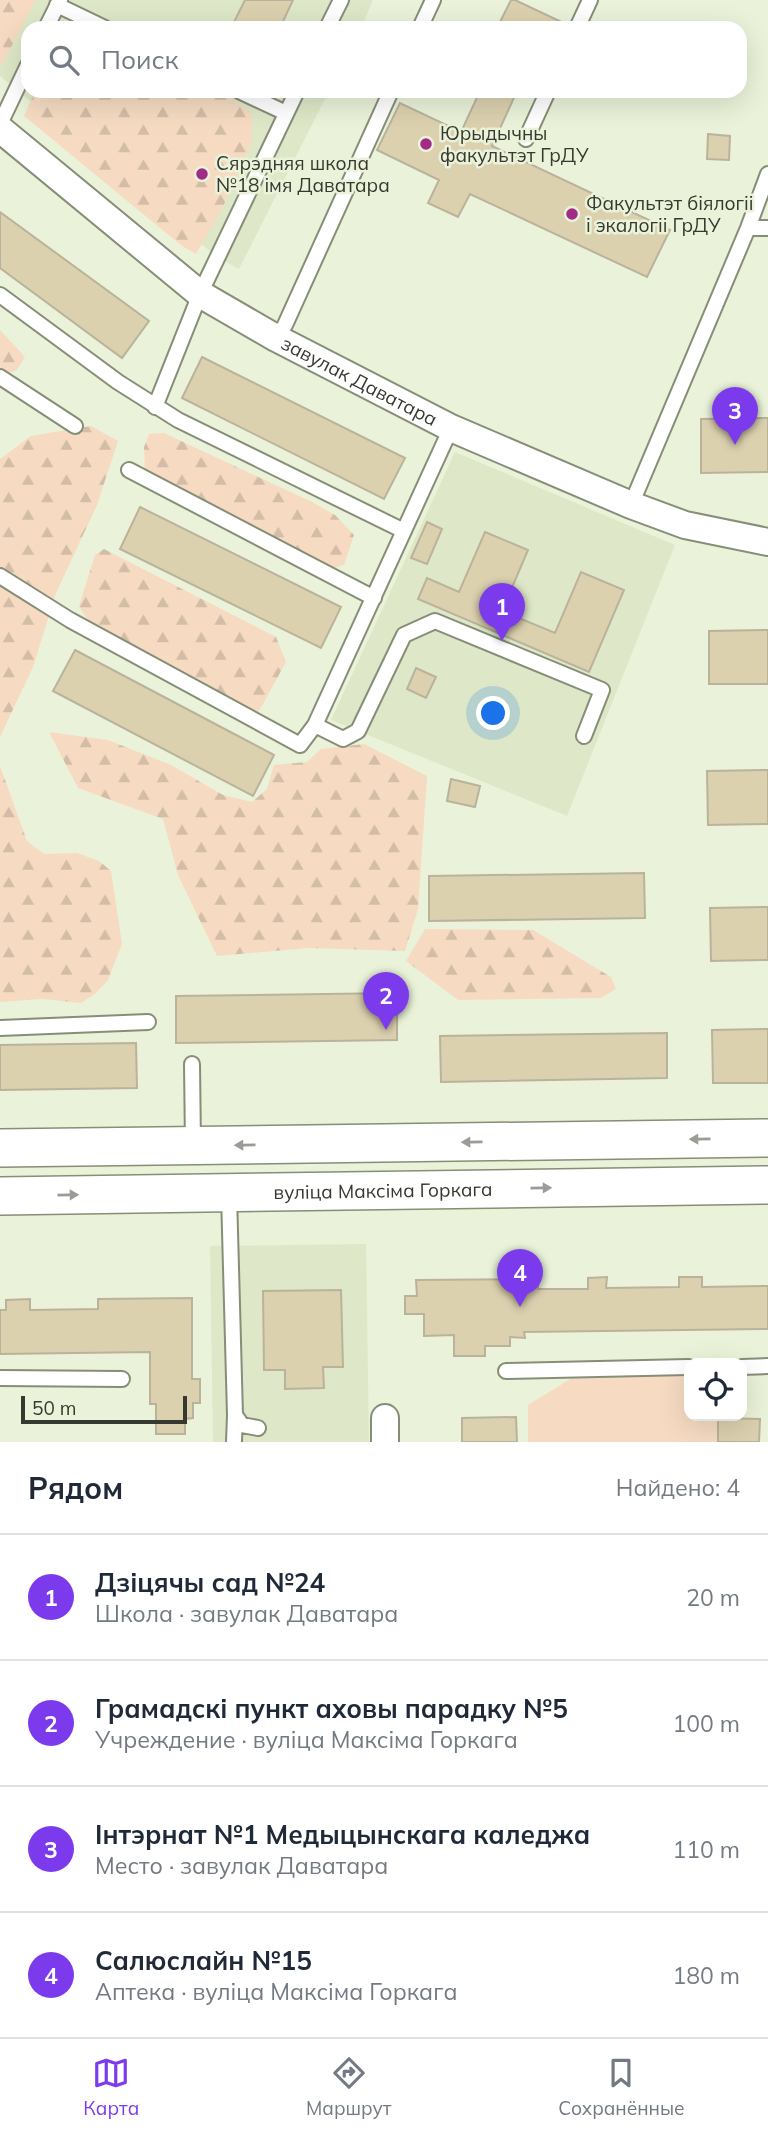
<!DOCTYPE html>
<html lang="ru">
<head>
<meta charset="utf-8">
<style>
  :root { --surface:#fff; --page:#f6f6f7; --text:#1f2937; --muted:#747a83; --line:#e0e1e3; --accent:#7c3aed }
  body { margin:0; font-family:Mulish,sans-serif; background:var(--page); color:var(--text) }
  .controls { position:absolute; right:21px; bottom:21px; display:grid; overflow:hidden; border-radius:14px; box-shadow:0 7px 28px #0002 }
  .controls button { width:63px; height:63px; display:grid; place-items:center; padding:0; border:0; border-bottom:2px solid var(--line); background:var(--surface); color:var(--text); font:35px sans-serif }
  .scale { position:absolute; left:21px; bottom:18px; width:166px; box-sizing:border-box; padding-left:7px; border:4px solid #36392f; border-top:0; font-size:19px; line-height:24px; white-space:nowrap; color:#36392f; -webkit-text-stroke:5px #eaf2d9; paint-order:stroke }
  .you { position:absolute; left:494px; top:714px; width:24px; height:24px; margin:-18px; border:5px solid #fff; border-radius:50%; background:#1a73e8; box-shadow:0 0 0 10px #1a73e833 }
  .badge { display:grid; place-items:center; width:46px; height:46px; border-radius:50%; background:var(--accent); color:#fff; font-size:23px; font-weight:700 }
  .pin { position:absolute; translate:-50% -58px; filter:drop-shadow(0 2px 4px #0008) }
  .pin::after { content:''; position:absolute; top:37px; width:24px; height:21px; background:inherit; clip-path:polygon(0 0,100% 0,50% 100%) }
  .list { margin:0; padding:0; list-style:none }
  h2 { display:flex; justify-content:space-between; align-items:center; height:91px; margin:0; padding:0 28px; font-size:30px }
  h2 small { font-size:23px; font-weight:400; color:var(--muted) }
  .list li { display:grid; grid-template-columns:46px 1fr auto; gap:21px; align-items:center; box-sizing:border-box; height:126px; padding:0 28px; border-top:2px solid var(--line) }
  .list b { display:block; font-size:26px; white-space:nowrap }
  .list p { margin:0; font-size:23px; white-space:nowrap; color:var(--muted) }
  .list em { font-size:23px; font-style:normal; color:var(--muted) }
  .icon { flex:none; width:38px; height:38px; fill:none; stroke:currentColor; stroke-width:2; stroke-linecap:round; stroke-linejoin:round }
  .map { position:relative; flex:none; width:768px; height:1442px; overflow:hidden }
  .search { position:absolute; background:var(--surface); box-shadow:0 7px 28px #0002; left:21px; right:21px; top:21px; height:77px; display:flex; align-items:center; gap:18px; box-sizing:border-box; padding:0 24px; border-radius:21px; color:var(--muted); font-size:26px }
  .sheet { height:595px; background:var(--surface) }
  nav { display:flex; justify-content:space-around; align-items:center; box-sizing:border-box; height:98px; border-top:2px solid var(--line); background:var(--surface); font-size:19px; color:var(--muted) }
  nav a { display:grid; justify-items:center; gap:4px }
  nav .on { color:var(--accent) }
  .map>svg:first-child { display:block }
  .built { fill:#dee8c8 }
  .green { fill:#f6dbc2 }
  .forest { fill:url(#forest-firs) }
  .building { fill:#dbd1af; stroke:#bab39b; stroke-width:2 }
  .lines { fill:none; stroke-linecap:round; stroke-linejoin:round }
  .lane-casing { stroke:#868e77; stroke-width:18 }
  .street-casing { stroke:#868e77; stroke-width:30 }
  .secondary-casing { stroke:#868e77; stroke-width:40 }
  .lane { stroke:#fff; stroke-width:14 }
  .street { stroke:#fff; stroke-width:26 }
  .secondary { stroke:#fff; stroke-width:37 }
  .oneway { fill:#9a9c97 }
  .poi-dot { fill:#a02c88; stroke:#eaf2d9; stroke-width:2.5 }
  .labels { text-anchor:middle; stroke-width:5; stroke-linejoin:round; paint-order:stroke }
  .poi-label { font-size:19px; fill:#36392f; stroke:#eaf2d9; text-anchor:start }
  .street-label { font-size:19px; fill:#36392f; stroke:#eaf2d9 }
</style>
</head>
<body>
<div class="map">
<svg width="768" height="1442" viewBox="0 0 768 1442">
  <defs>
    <pattern id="forest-firs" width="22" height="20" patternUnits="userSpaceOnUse" patternTransform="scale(1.75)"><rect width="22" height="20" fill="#f6dbc2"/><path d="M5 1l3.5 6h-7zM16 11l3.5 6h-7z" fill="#d4bda7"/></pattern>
  </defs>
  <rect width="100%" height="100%" fill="#eaf2d9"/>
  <!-- built -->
  <path class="built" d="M0,0H373L361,28H28V91H329L239,269L217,257L0,76Z
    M455,452L675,545L567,816L331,720Z
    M366,1244L369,1442H213L210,1246Z"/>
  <!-- green -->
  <path class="green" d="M689,1372V1416H717V1442H528V1405L575,1376Z"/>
  <!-- forest -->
  <path class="forest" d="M0,0H36L0,68Z
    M35,91H216L231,98L252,114L251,144L221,211L196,254L182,246L24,116Z
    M0,330L25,357L16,371L6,373L0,368Z
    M91,426L118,441L97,505L56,593L33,667L0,737V459L31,436Z
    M164,433L312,502L335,515L354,535L344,565L327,570L145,474L144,447L149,434Z
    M104,549L276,637L286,662L258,713L233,704L93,629L79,606L95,555Z
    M49,732L108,740L171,765L223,795L252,802L267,789L274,765L307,762L321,749L364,744L427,776L418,909L405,951L309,948L217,956L178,875L163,819L78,788Z
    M0,766L27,841L44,854L77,853L99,861L111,871L122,944L108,980L96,993L81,1003L42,999L0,1002Z
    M425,929L533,930L611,977L616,989L601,998L458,1000L406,961Z"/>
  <!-- building -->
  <path class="building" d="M245,0H293L280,28H231Z
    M511,0H515L568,25L567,28H497Z
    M480,91H517L492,146L670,230L647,277L470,194L458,217L428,203L439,180L377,150L400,103L461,132Z
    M708,134L730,136L729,160L707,159Z
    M0,212L149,321L122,358L0,268Z
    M202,357L405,458L384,499L182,398Z
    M768,418V472L701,473V419Z
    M140,507L341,607L321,648L120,549Z
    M427,522L442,529L427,564L411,558Z
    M485,532L528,550L502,611L555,633L581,572L624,590L589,672L418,599L427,578L459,592Z
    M768,630V684H709V631Z
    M75,650L274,755L253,796L53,691Z
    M416,668L436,677L426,698L407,689Z
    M768,770V824L708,825L707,771Z
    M451,779L480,786L475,807L447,801Z
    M644,873L645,918L429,921V876Z
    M768,907V960L711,961L710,908Z
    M397,993V1040L176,1043V996Z
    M768,1029V1083H713L712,1030Z
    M667,1033V1078L441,1082L440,1036Z
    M136,1043L137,1088L0,1090V1045Z
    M607,1277L606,1288L679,1287V1277H702V1287L768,1286V1329L524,1332L525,1338L510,1337V1346H485V1356H454V1335L424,1336V1314H405V1296H417L416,1280L538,1279V1289H588V1278Z
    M341,1290L343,1367H323L324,1388L285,1389V1370H264L263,1291Z
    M192,1298V1379H200V1403H193V1418L185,1419V1434H156V1404H150V1352L0,1354V1310H6V1300L30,1299V1310L98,1309V1299Z
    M516,1417L517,1442H462V1418Z
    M718,1418L760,1419L759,1442H718Z"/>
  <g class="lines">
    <!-- lane casing -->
    <g class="lane-casing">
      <path id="lane" d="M57,5L105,28
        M46,28L60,0
        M327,28L341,0
        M420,28L433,0
        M577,28L590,0
        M239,91L286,113
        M0,124L28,65
        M526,139L548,91
        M748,228H768
        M0,295L118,382L178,420L404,531
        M276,338L285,325L391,91
        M0,377L75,426
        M155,407L200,294L297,91
        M129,470L374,598
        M631,505L748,228L768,174
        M0,576L70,620L300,745L315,725L451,428
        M315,725L343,739L358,731L404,635L435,621L602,690L584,736
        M0,1028L148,1022
        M192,1064L193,1146
        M229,1194L235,1415L242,1425L258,1428
        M742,1367L768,1366
        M506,1371L689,1367
        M0,1378L122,1379
        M234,1442L235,1415"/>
    </g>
    <!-- street casing -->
    <g class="street-casing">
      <g id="street">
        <path id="s1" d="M0,129L200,294L276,338L451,428L631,505L685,525L768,542"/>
        <path d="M385,1418V1442"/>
      </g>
    </g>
    <!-- secondary casing -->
    <g class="secondary-casing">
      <g id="secondary">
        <path d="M0,1148L768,1138"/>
        <path id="s2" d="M0,1196L768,1185"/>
      </g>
    </g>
    <!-- lane -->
    <use href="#lane" class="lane"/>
    <!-- street -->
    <use href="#street" class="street"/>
    <!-- secondary -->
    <use href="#secondary" class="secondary"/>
  </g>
  <!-- one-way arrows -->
  <defs><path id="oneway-solid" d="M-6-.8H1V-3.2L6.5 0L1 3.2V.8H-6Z" transform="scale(1.75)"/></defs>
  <g class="oneway">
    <use href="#oneway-solid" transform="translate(700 1139) rotate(179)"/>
    <use href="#oneway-solid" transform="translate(472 1142) rotate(179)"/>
    <use href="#oneway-solid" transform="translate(245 1145) rotate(179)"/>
    <use href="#oneway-solid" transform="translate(541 1188) rotate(-1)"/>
    <use href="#oneway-solid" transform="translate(68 1195) rotate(-1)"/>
  </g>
  <!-- markers -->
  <g class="poi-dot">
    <circle cx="426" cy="144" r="7"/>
    <circle cx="202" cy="174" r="7"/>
    <circle cx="572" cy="214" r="7"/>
  </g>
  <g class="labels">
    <!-- poi labels -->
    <g class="poi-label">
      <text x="440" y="140">Юрыдычны<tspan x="440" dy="22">факультэт ГрДУ</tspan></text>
      <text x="216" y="170">Сярэдняя школа<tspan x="216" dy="22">№18 імя Даватара</tspan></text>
      <text x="586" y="210">Факультэт біялогіі<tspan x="586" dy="22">і экалогіі ГрДУ</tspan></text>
    </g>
    <!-- street labels -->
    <g class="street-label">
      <text dy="7" stroke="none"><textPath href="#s1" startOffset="441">завулак Даватара</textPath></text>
      <text dy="7" stroke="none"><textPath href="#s2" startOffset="383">вуліца Максіма Горкага</textPath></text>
    </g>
  </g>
</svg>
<div class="controls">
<button><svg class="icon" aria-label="locate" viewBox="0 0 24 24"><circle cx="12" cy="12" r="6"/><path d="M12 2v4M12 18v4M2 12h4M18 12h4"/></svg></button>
</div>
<div class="scale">50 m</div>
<div class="you"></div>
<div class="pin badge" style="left:502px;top:641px">1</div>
<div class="pin badge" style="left:386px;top:1030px">2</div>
<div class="pin badge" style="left:735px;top:445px">3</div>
<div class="pin badge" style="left:520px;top:1307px">4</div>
<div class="search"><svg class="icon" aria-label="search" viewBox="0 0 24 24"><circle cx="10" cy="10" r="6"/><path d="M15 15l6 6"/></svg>Поиск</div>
</div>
<section class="sheet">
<h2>Рядом<small>Найдено: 4</small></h2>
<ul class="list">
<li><span class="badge">1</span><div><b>Дзіцячы сад №24</b><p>Школа · завулак Даватара</p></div><em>20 m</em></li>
<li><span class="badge">2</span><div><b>Грамадскі пункт аховы парадку №5</b><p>Учреждение · вуліца Максіма Горкага</p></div><em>100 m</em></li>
<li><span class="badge">3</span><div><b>Інтэрнат №1 Медыцынскага каледжа</b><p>Место · завулак Даватара</p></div><em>110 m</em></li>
<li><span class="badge">4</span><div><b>Салюслайн №15</b><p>Аптека · вуліца Максіма Горкага</p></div><em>180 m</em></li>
</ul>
</section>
<nav>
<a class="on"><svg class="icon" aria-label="map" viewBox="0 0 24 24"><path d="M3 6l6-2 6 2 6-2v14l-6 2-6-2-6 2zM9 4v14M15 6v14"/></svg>Карта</a>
<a><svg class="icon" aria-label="directions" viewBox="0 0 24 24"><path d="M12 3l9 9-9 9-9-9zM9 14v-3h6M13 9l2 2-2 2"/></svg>Маршрут</a>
<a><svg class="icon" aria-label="saved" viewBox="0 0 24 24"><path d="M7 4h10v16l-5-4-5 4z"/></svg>Сохранённые</a>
</nav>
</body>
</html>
